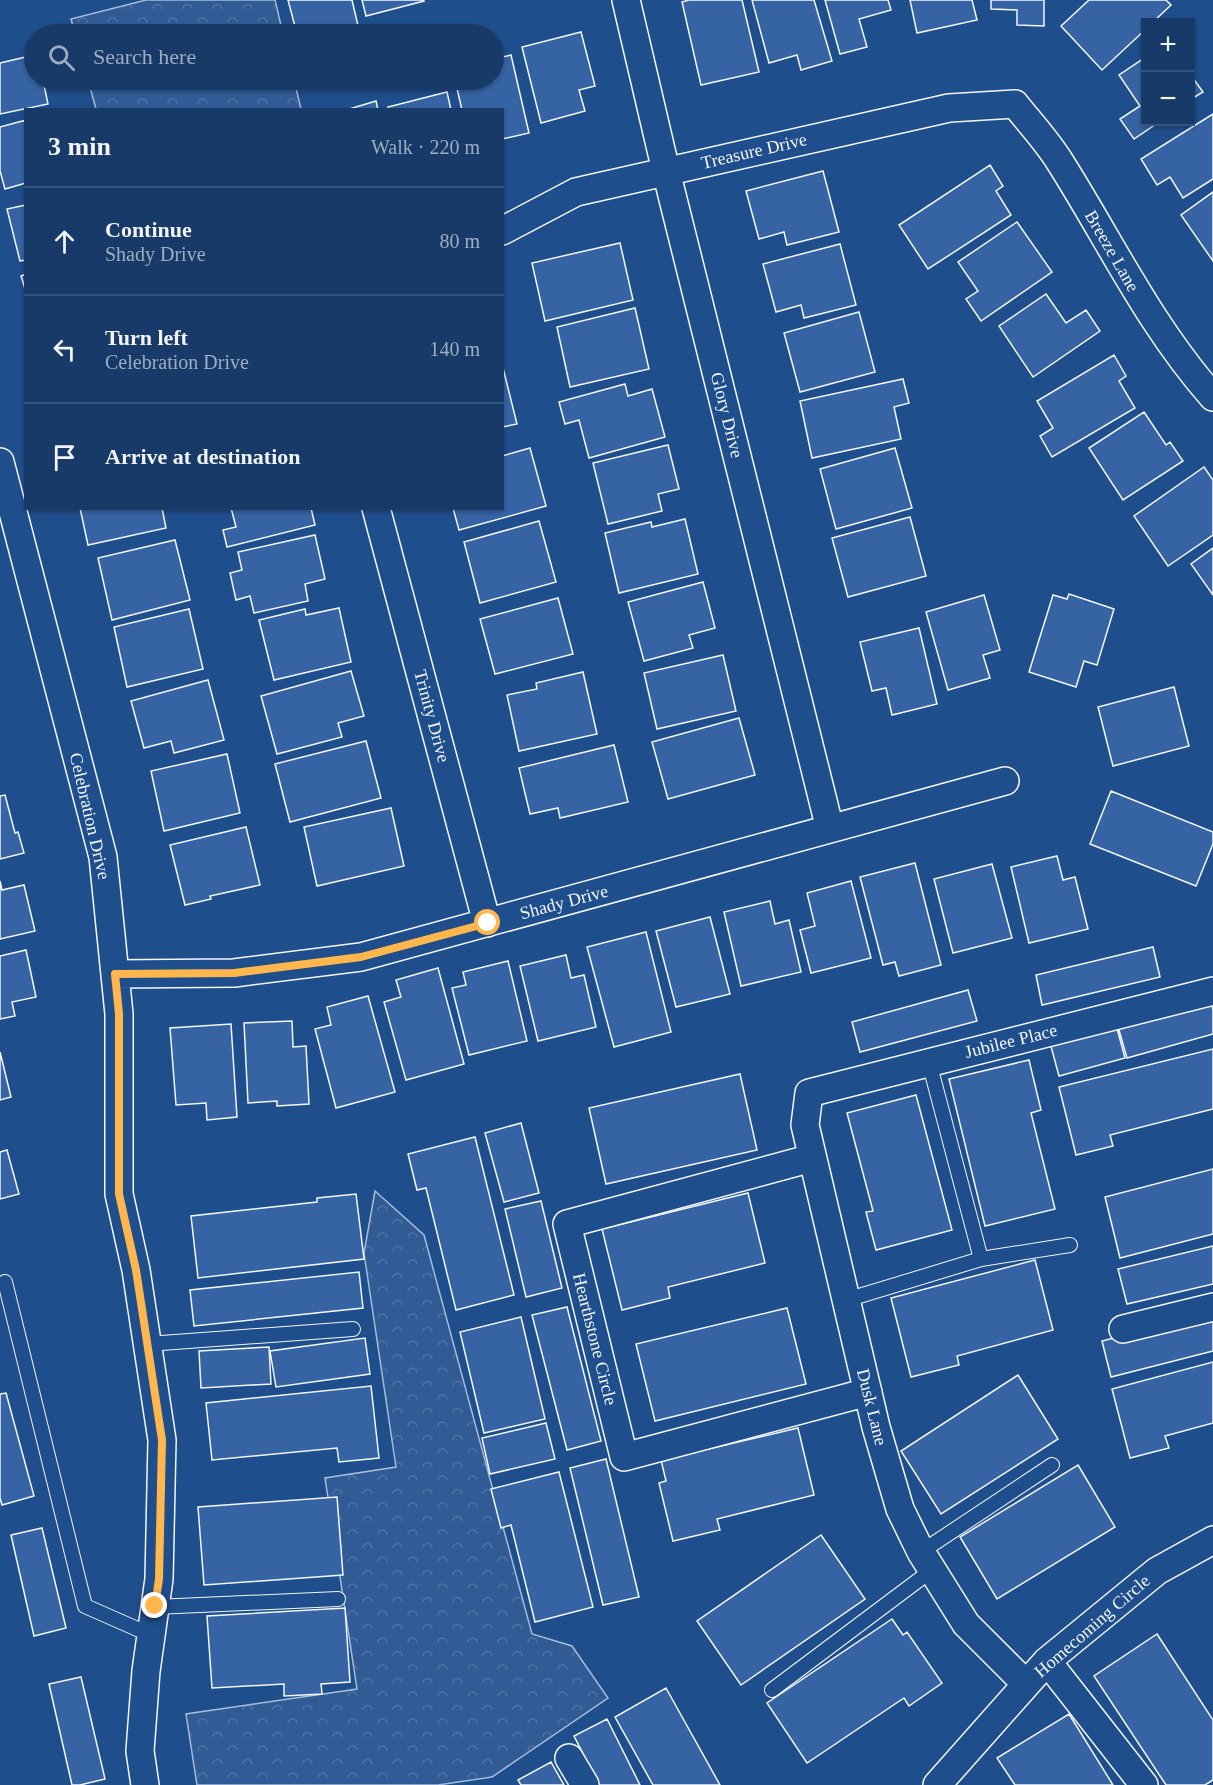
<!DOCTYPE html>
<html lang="en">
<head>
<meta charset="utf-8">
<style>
  :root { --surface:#173a69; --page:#20416f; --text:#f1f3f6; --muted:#9eadc0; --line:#36547d }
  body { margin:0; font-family:Georgia,serif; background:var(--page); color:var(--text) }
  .controls { position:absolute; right:18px; top:18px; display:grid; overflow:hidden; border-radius:0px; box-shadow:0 2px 4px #0004 }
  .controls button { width:54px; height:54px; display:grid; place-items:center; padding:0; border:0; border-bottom:2px solid var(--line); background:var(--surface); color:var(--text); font:30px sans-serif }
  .stop { position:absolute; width:18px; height:18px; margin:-14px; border:4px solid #ffb74d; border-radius:50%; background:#fff }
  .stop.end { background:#ffb74d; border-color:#fff; box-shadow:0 2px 6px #0008 }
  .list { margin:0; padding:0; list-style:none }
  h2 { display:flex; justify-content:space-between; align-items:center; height:78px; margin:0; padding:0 24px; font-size:26px }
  h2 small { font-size:20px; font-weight:400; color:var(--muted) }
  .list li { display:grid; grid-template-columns:39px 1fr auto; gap:18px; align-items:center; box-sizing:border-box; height:108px; padding:0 24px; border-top:2px solid var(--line) }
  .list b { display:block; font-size:22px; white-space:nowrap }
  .list p { margin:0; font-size:20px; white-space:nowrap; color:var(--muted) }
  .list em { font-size:20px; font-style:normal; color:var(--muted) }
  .icon { flex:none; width:33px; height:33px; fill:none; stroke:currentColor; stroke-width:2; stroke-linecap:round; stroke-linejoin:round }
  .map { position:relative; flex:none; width:1213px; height:1785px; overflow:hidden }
  .search { position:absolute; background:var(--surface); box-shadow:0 2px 4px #0004; left:24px; top:24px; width:480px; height:66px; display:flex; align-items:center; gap:15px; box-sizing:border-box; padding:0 21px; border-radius:33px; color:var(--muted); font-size:22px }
  .panel { position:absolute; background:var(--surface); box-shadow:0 2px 4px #0004; left:24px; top:108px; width:480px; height:402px; border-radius:0px }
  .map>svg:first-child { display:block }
  .park { fill:url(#park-crowns); stroke:#a8bbd7; stroke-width:1.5 }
  .building { fill:#3563a3; stroke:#f2f6ff; stroke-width:1.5 }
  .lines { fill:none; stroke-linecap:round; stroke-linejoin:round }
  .service-casing { stroke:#f2f6ff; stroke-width:16 }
  .minor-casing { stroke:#f2f6ff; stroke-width:30 }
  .service { stroke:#1f4e8c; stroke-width:14 }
  .minor { stroke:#1f4e8c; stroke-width:27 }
  .route { stroke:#ffb74d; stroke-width:8 }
  .labels { text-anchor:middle; stroke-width:4.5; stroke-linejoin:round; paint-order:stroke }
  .street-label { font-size:18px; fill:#f2f6ff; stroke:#1f4e8c }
</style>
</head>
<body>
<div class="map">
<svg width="1213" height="1785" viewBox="0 0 1213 1785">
  <defs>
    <pattern id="park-crowns" width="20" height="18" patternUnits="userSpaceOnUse" patternTransform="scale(1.5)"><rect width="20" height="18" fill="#305b95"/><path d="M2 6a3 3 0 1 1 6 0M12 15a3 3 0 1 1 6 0" fill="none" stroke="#4e73a5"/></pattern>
  </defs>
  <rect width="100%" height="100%" fill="#1f4e8c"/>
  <!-- park -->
  <path class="park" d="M146,0H275L283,34H75L71,19Z
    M88,80H294L301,109H96Z
    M375,1191L424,1235L532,1634L572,1646L608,1698L492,1777L438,1785H197L186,1714L357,1689L325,1478L396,1467L364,1253Z"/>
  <!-- building -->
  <path class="building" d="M288,0H352L360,34H297Z
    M362,0H423L424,1L366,16Z
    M689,0H742L759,72L701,85L682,2Z
    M752,0H814L832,61L801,70L797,55L769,63Z
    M825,0H888L891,10L859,19L867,47L840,54Z
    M910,0H972L977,20L917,33Z
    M991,0H1044V26L1017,25V10L991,9Z
    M1089,0H1166L1171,5L1153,22H1146V29L1102,70L1061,26Z
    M581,32L595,86L579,90L585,111L541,123L522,47Z
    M34,55V80H43L48,104L0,114V63Z
    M511,55L529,133L502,139V110H462L455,80H494V59Z
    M1146,57V122H1159L1134,139L1120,119L1140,106L1119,75Z
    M1190,74L1203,92L1190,100Z
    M447,92L451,110H389L388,107Z
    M376,101L378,110H346Z
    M1213,114V179L1183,198L1170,177L1157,185L1141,159Z
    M26,120V183L5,189L0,171V127Z
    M990,165L1003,186L996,191L1011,215L928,269L899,225Z
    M823,171L839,232L787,245L784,232L759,239L746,191Z
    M1213,192V261L1181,215Z
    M26,205V260L20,261L7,209Z
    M1017,222L1052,272L981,321L966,299L978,291L958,262Z
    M620,243L633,300L545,321L532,263Z
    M840,244L856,305L804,318L801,305L776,312L763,264Z
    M26,274V292L21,276Z
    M1046,294L1066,323L1086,310L1100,331L1033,377L999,326Z
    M635,308L649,369L570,387L557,327Z
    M859,312L875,372L800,392L784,333Z
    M1114,355L1126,376L1119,381L1135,408L1052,457L1040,436L1053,428L1037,401Z
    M503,368L517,424L502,427V369Z
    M903,379L909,403L894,407L901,439L812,458L800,401Z
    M625,384L628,396L652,389L665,437L589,458L579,420L565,424L559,402Z
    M1144,412L1166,445L1170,442L1183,461L1123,500L1089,448Z
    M668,445L679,489L658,494L662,511L608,524L593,463Z
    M530,448L546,506L459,530L453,508H502V456Z
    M895,448L912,508L836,529L820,469Z
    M1204,467L1213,480V535L1168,566L1134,516Z
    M80,508H162L166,528L88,545Z
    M231,508H311L315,525L227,547L223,530L236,527Z
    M910,517L926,576L848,597L832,538Z
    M685,519L698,574L619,593L605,533L651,522L652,527Z
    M539,521L556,582L480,603L464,542Z
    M315,535L325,579L305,584L308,601L254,613L250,596L236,600L230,573L242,570L238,552Z
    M175,540L190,600L112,620L98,558Z
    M1213,548V595L1191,564Z
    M703,582L715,628L689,635L693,648L644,661L628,602Z
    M1069,594L1114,609L1097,665L1084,661L1076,687L1029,672L1053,595L1067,599Z
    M984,595L1000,650L983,655L990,678L948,690L926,612Z
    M558,598L573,654L495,674L480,619Z
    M339,608L351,662L274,680L259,620L305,609L306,615Z
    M189,609L203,669L127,687L114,627Z
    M919,628L937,704L892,715L886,688L872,691L860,642Z
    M723,655L736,711L657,729L644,673Z
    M351,671L364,716L338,723L342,737L277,754L261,696Z
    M583,672L597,734L519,751L507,695L537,689L536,683Z
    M208,680L224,740L174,753L171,741L144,748L131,701Z
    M1174,687L1189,746L1113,766L1098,707Z
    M739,718L755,775L668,799L652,742Z
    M366,741L381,798L290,822L275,764Z
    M614,745L628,802L560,818L558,808L530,814L519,768Z
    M227,754L240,813L164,831L151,771Z
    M1111,791L1213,832V844L1196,886L1090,844Z
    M5,795L15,833L18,832L24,853L0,859V796Z
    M391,808L404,866L317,886L304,827Z
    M246,827L260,885L210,896L211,899L185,905L170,845Z
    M1057,856L1063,880L1075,877L1088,929L1029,943L1011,867Z
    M915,863L941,965L899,976L895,962L883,965L860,877Z
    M992,864L1012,938L953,953L934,879Z
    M0,881L2,890L24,885L35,931L0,939Z
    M851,881L871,958L811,973L800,930L815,926L807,893Z
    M770,901L775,924L789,920L801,972L741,986L724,912Z
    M710,917L730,994L676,1007L656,931Z
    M646,932L671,1032L614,1047L587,947Z
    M1153,947L1160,977L1042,1005L1036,975Z
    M26,950L36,997L12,1002L15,1016L0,1019V956Z
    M566,955L571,978L584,975L596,1027L538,1041L520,966Z
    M508,961L527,1041L469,1055L452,988L466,985L463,972Z
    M438,968L464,1064L406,1080L384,1002L401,997L396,980Z
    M968,990L977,1021L860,1052L852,1022Z
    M368,996L395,1092L336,1108L315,1029L331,1025L327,1007Z
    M1210,998L1213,1010V1034L1127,1058L1117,1023Z
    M292,1021L293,1047L306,1046L309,1104L277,1106V1101L248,1103L244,1023Z
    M1115,1021L1125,1058L1059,1076L1049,1039Z
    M231,1024L237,1117L207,1120L206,1103L176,1105L170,1028Z
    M1213,1049V1109L1110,1135L1113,1146L1076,1155L1059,1087Z
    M0,1052L11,1097L0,1100Z
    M1029,1060L1041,1110L1031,1113L1055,1209L985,1226L949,1079Z
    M740,1074L757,1150L606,1184L589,1108Z
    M916,1095L952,1230L876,1250L866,1212L873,1211L847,1113Z
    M521,1123L539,1193L504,1202L485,1133Z
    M475,1137L514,1295L456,1310L426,1188L417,1190L408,1154Z
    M7,1150L19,1194L0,1199V1152Z
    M1213,1169V1234L1120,1258L1105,1197Z
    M748,1193L765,1263L668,1287L670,1298L622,1310L602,1229Z
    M356,1194L364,1259L198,1278L191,1216L317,1202V1198Z
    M541,1201L562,1288L526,1297L505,1209Z
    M1213,1246V1284L1127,1304L1118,1269Z
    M1035,1260L1053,1330L957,1356L959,1365L911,1377L891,1298Z
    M359,1272L363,1308L194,1326L190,1290Z
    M567,1307L601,1441L567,1450L532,1315Z
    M787,1308L806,1384L655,1421L636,1344Z
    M1213,1312V1351L1111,1377L1102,1341Z
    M521,1317L545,1419L484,1433L460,1332Z
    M365,1338L370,1374L276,1387L270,1351Z
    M269,1347L271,1384L201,1388L199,1351Z
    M1213,1362V1423L1165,1436L1169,1448L1130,1458L1112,1389Z
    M1018,1375L1058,1439L941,1514L901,1451Z
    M371,1386L379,1458L339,1462L337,1448L212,1460L206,1403Z
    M6,1393L34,1496L2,1505L0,1498V1394Z
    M546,1423L555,1459L490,1474L482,1438Z
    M798,1428L814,1495L717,1519L720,1530L673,1541L659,1483L666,1481L661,1460Z
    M606,1459L639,1597L603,1605L570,1468Z
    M1078,1465L1115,1527L997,1599L960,1537Z
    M559,1472L593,1607L535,1622L511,1525L501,1528L491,1489Z
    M337,1497L343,1575L204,1585L198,1507Z
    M42,1528L66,1628L34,1636L11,1535Z
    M821,1535L865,1599L741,1685L697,1621Z
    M345,1608L350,1682L321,1684L322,1694L284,1696V1684L212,1688L207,1616Z
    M892,1619L903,1635L907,1632L942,1683L909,1706L904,1698L807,1763L767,1703Z
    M1157,1634L1213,1720V1780L1205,1785H1166L1094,1676Z
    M81,1677L105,1779L80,1785H72L49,1684Z
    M666,1688L720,1785H653L615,1717Z
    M1069,1714L1113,1785H1015L997,1758Z
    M607,1719L640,1785H599L574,1736Z
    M551,1762L564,1785H521L518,1780Z"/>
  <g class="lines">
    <!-- service casing -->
    <g class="service-casing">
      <path id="service" d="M981,1259L1070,1245
        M5,1282L85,1606L151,1635
        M846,1300L981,1259L929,1062
        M148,1344L353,1329
        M921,1552L1052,1465
        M155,1607L338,1599
        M772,1690L932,1570"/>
    </g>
    <!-- minor casing -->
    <g class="minor-casing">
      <path id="minor" d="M626,0L666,171L830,829
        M502,231L576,192L949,108L1015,104C1030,123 1047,141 1060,162C1110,241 1150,326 1213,397
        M0,462L103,857L119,1014V1194L136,1270L162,1440L159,1579L146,1671L140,1751L145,1785
        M376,508L487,923
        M115,974L234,973L361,957L1005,781
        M812,1158L567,1224L624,1457L868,1392
        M1123,1329L1213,1307
        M1047,1661L1144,1785
        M1026,1684L966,1624L921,1552L900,1509L876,1427L805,1125L809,1093L1213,991
        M569,1758L585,1785
        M937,1785L1047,1661L1157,1571L1213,1540"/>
    </g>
    <!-- service -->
    <use href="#service" class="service"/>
    <!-- minor -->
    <use href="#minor" class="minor"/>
  </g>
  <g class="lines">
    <!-- route -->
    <path class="route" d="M155,1606L159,1579L162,1440L136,1270L119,1194V1014L115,974L234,973L361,957L488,923"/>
  </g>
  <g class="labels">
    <!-- street labels -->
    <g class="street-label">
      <text transform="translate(754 151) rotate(-13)" y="6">Treasure Drive</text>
      <text transform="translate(1112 251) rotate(60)" y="6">Breeze Lane</text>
      <text transform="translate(727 415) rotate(76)" y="6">Glory Drive</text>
      <text transform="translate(432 716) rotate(75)" y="6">Trinity Drive</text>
      <text transform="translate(90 816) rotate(77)" y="6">Celebration Drive</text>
      <text transform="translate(564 902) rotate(-15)" y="6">Shady Drive</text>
      <text transform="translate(1011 1041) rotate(-14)" y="6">Jubilee Place</text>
      <text transform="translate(595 1339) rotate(76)" y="6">Hearthstone Circle</text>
      <text transform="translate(872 1407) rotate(76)" y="6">Dusk Lane</text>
      <text transform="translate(1092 1626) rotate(-41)" y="6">Homecoming Circle</text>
    </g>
  </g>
</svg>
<div class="controls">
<button>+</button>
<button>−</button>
</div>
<div class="stop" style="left:488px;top:923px"></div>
<div class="stop end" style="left:155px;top:1606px"></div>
<div class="search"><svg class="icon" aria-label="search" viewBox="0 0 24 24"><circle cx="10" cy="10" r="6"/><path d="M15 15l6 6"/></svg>Search here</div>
<section class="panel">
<h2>3 min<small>Walk · 220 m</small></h2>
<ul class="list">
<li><svg class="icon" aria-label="ahead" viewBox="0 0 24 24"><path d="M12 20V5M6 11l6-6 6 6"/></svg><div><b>Continue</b><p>Shady Drive</p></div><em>80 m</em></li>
<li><svg class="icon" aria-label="left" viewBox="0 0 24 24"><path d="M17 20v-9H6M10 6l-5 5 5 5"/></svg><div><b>Turn left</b><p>Celebration Drive</p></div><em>140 m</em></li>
<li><svg class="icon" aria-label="arrive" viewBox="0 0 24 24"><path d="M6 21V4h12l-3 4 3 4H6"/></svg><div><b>Arrive at destination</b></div></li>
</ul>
</section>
</div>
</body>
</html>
